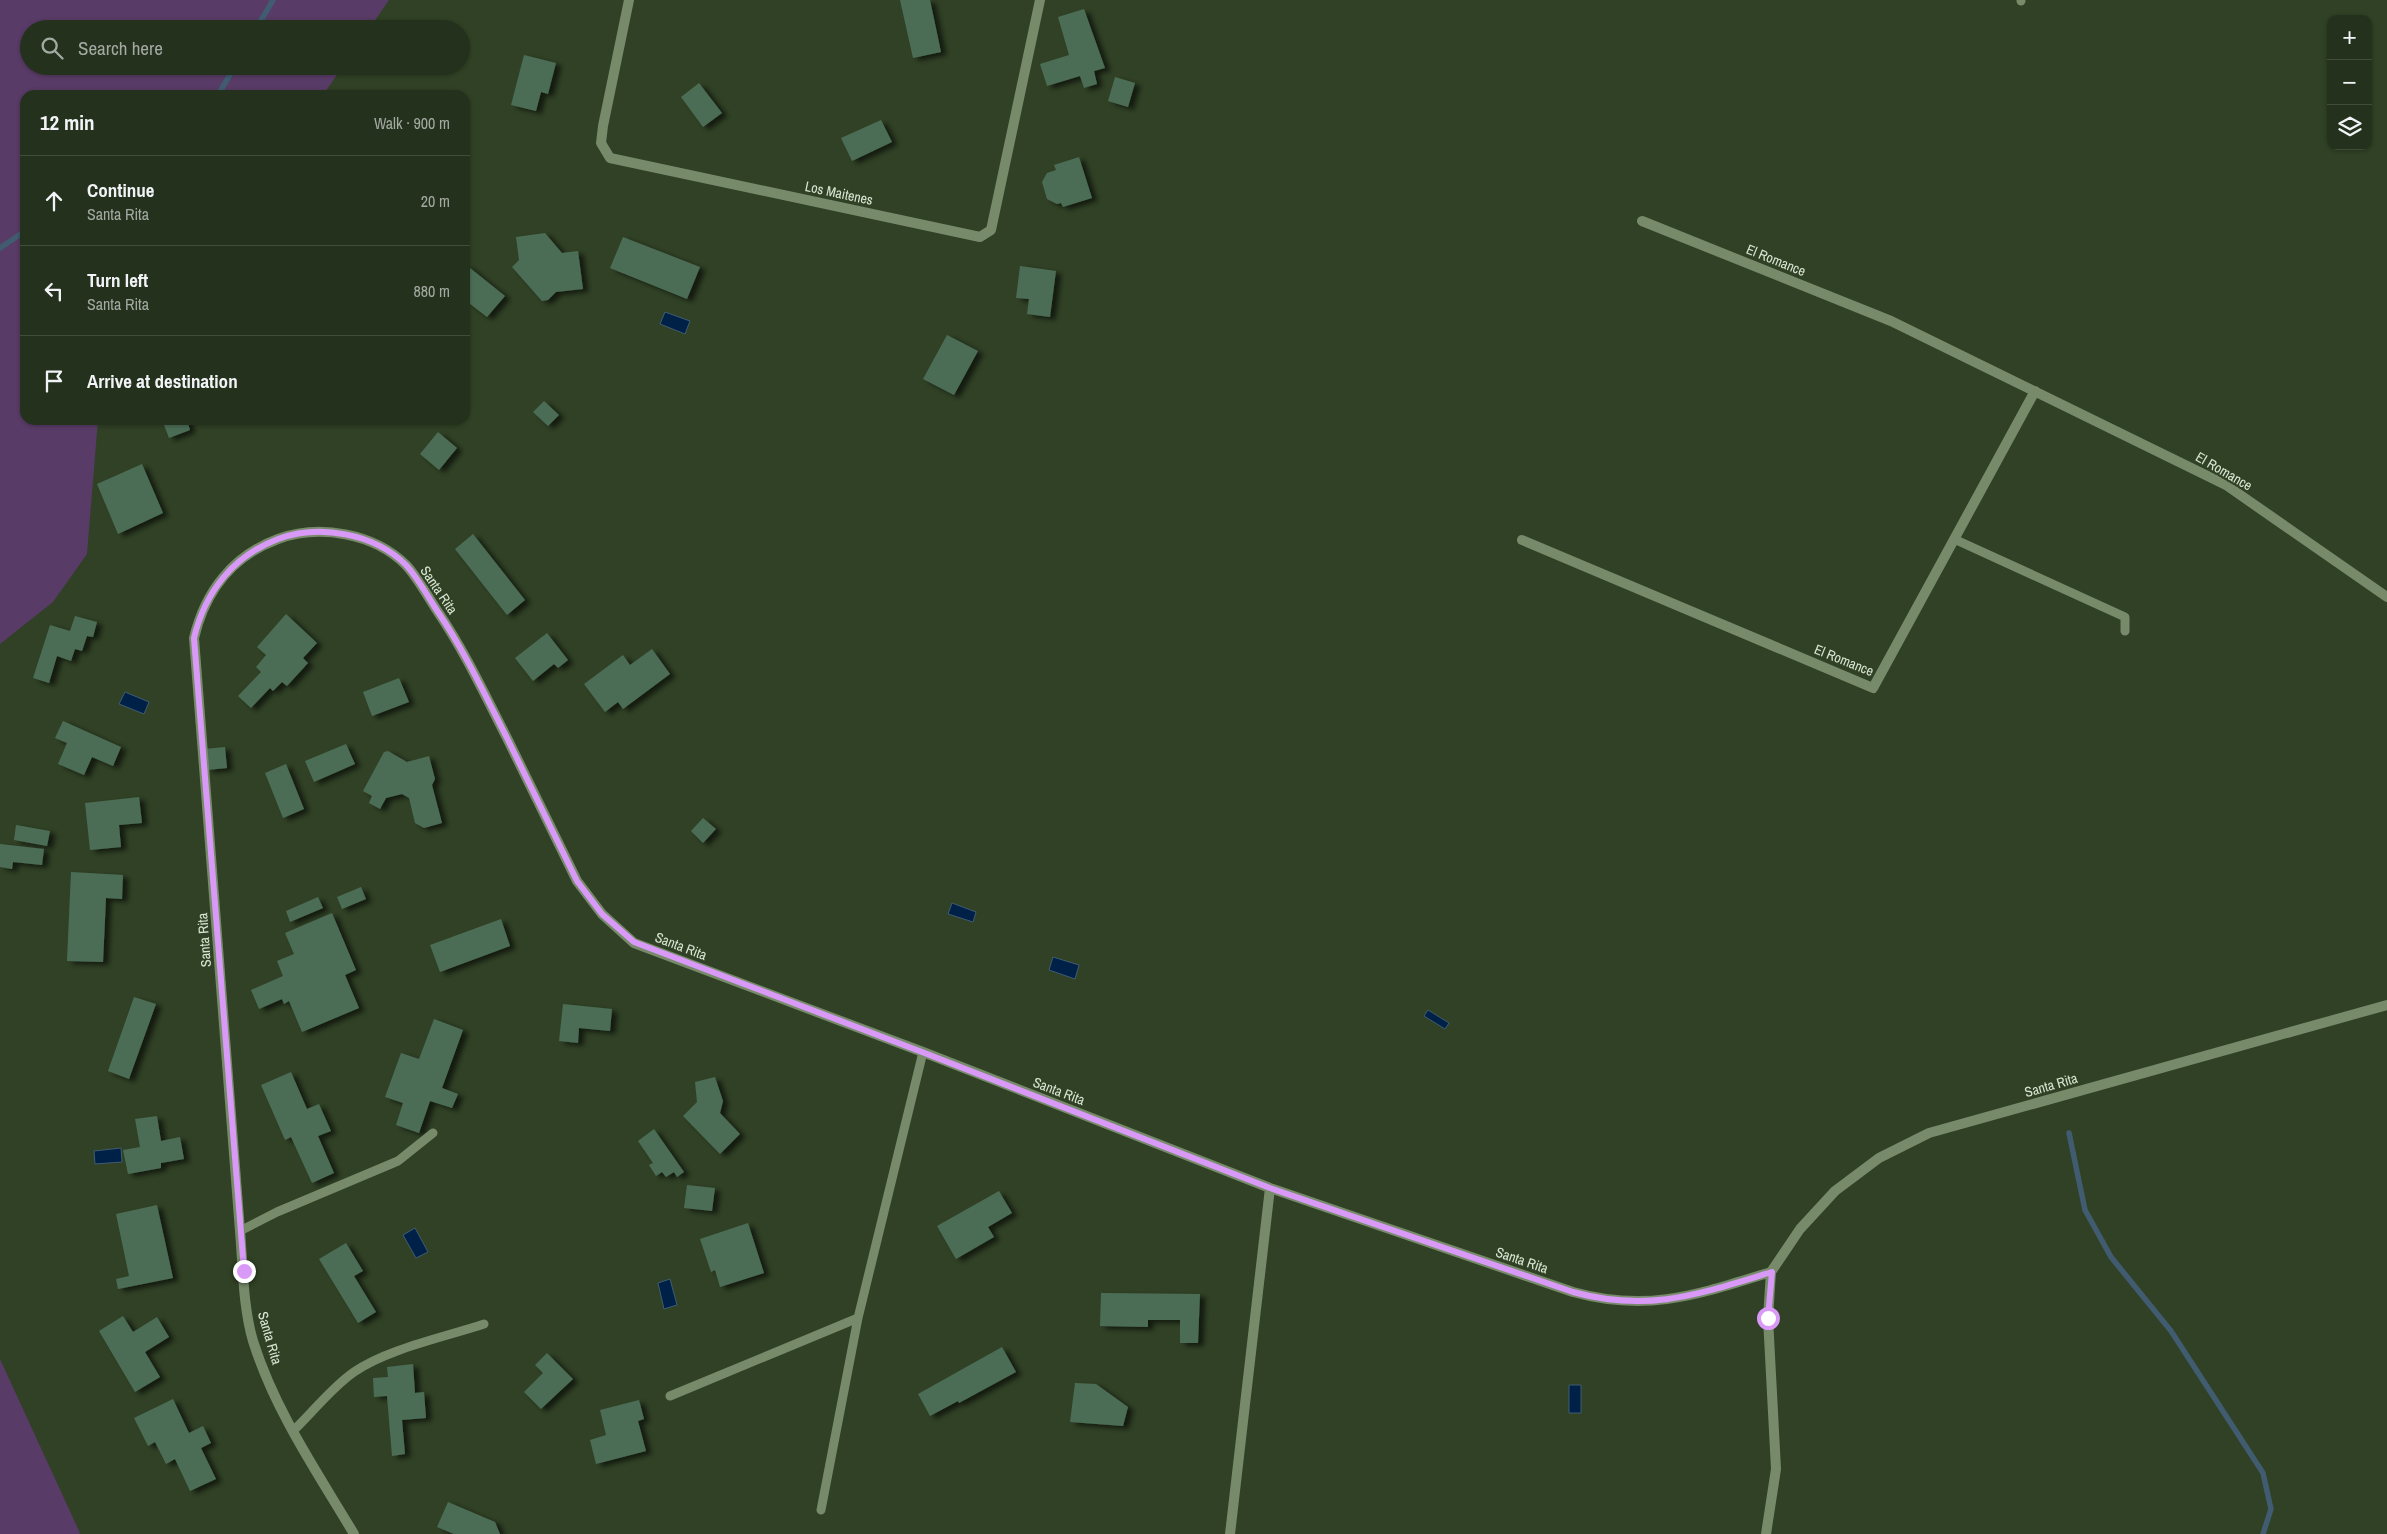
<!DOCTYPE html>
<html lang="en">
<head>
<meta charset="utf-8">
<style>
  :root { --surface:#24311c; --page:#303d29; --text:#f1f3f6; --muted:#a3a9a3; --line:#414c3b }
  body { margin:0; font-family:"Archivo Narrow",sans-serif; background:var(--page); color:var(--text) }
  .controls { position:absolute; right:15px; top:15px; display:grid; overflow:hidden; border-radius:10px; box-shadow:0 1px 4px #0004 }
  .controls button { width:45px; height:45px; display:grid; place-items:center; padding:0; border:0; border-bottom:1px solid var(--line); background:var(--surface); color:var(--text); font:25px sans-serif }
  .stop { position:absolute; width:15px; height:15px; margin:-11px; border:4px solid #d99af7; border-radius:50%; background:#fff }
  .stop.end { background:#d99af7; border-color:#fff; box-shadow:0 1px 5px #0008 }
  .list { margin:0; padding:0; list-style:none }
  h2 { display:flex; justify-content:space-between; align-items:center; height:65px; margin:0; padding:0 20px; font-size:21px }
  h2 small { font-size:16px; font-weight:400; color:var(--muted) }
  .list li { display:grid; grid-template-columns:32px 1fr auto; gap:15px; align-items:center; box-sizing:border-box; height:90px; padding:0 20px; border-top:1px solid var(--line) }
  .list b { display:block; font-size:19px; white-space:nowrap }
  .list p { margin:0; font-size:16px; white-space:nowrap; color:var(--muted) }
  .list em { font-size:16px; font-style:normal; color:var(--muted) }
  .icon { flex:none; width:28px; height:28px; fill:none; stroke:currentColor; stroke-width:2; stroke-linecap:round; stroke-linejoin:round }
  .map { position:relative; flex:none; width:2387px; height:1534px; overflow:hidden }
  .search { position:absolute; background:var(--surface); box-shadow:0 1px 4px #0004; left:20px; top:20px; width:450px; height:55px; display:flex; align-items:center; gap:12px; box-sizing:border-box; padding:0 18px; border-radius:28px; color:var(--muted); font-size:19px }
  .panel { position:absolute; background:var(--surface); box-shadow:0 1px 4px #0004; left:20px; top:90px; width:450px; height:335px; border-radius:15px }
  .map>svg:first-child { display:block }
  .green { fill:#583b66 }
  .water { fill:#002147; stroke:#415c71 }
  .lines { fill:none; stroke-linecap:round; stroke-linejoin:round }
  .stream { stroke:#415c71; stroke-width:5.5 }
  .building { fill:#4c6d56; filter:url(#shadow) }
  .lane { stroke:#778b6b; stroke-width:9 }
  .street { stroke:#778b6b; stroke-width:10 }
  .route { stroke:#d99af7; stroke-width:6 }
  .labels { text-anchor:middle; stroke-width:4.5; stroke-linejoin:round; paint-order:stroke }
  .street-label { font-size:14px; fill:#d9e5d3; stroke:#304125 }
</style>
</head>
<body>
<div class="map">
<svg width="2387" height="1534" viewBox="0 0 2387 1534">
  <defs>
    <filter id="shadow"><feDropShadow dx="5.5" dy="3" stdDeviation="2.5" flood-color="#0009"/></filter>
  </defs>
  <rect width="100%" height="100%" fill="#304125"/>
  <!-- green -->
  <path class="green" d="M0,0H389L369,29H29V66H343L323,95H25V420H98L87,554L53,602L0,644Z
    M0,1359L80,1533L79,1534H0Z"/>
  <!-- water -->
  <path class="water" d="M665,312L690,321L685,334L660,324Z
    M125,692L149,702L144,714L119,704Z
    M952,903L976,912L973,922L948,914Z
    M1053,957L1079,965L1075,979L1049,970Z
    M1428,1010L1449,1023L1445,1029L1424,1016Z
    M121,1148L122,1162L95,1164L94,1151Z
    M415,1228L428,1252L416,1258L403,1235Z
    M670,1279L677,1305L664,1309L658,1283Z
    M1569,1385H1581V1413H1569Z"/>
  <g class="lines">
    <!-- stream -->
    <path class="stream" d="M256,29L273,0
      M218,95L235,66
      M0,248L25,231
      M2069,1133L2085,1210L2111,1257L2171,1331L2263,1473L2271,1509L2263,1534"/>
  </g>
  <!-- building -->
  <path class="building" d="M900,0H930L941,52L913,58Z
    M1084,9L1105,68L1094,71L1097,84L1084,88L1080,76L1047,86L1040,64L1069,55L1058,17Z
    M524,55L556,63L548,94L541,92L536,111L511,105Z
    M1115,77L1135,83L1128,107L1108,101Z
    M699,83L722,113L703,127L681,97Z
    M881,120L892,142L852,161L841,138Z
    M1079,157L1092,198L1063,207L1061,203L1057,204L1047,199L1042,182L1047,173L1056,170L1054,165Z
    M545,233L562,253L578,251L583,289L556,292L548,300L542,301L512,267L519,260L516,237Z
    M623,237L700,267L687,299L610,268Z
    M465,264L505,296L487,317L465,300Z
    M1020,266L1056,271L1050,317L1027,314L1029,299L1016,298Z
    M947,335L978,351L954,395L923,379Z
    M544,401L559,415L548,426L533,412Z
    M162,420H187L190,430L169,438Z
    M438,432L457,448L439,470L420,454Z
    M142,464L163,513L118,534L97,484Z
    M473,534L525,600L507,615L455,549Z
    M286,614L317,643L303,658L308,663L287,686L282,682L273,691L270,688L251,708L238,696L261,672L256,667L266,655L257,647Z
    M75,616L97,622L93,637L87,636L82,651L75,649L71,661L57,656L49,683L33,678L50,625L70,631Z
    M547,633L568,660L558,668L554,664L533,681L515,658Z
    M652,649L670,674L623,709L618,702L605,712L584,684L623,655L630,665Z
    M399,678L409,702L372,716L363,692Z
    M63,721L121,747L113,766L92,757L84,775L58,764L67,743L55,738Z
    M346,744L355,764L314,782L305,761Z
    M225,747L227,768L207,770L205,749Z
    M388,751L407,762L429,756L435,779L432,785L442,823L424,828L415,823L409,798L402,794L386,798L380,809L369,803L372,796L363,791L384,752Z
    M286,764L304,809L283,818L265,773Z
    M139,797L142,823L119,825L121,847L90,850L85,803Z
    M703,818L716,829L703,843L691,831Z
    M16,825L50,831L47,846L14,840Z
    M0,844L44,849L42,865L13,862L12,869L0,867Z
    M71,872L123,875L122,899L106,898L103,962L67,961Z
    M361,887L366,899L342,909L337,897Z
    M318,897L323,908L290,922L286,911Z
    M332,913L356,970L345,975L359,1008L302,1032L289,1001L284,1004L282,999L259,1009L251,990L283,976L277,961L294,954L285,933Z
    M501,919L510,946L440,972L430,945Z
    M134,997L156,1004L129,1079L108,1071Z
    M563,1004L612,1009L610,1031L579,1028L578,1043L559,1041Z
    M434,1019L463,1030L442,1088L458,1094L452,1108L430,1101L419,1133L396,1125L403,1103L385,1097L401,1053L419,1059Z
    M291,1072L307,1109L319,1104L331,1131L318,1136L334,1173L312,1183L291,1137L285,1140L261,1085Z
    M715,1077L723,1101L720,1113L740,1134L720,1154L683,1116L697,1102L695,1082Z
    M157,1116L161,1141L180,1137L184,1159L161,1163V1168L128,1174L123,1150L140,1147L135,1119Z
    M654,1129L684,1172L677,1177L674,1172L666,1177L662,1172L656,1176L649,1165L653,1163L638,1141Z
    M687,1185L715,1188L712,1211L684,1208Z
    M999,1191L1012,1213L988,1227L994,1237L956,1259L937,1226Z
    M157,1205L173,1278L118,1289L116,1279L129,1276L116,1214Z
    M748,1223L764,1273L720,1287L715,1270L711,1272L700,1239Z
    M346,1243L363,1271L354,1276L376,1312L358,1323L319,1259Z
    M1101,1293L1200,1294L1198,1343H1180V1320H1148V1327L1100,1326Z
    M123,1316L133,1332L157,1317L169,1337L145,1352L160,1377L135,1392L99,1331Z
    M1002,1347L1016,1372L959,1403L958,1401L930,1416L918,1394Z
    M547,1353L573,1379L541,1409L524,1392L543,1373L535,1365Z
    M413,1364L415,1393L424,1392L426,1418L402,1420L405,1454L392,1456L387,1396L374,1397L373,1378L388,1377L387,1367Z
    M1075,1383L1096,1384L1128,1407L1123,1426L1070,1422Z
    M173,1399L189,1433L203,1426L211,1443L201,1448L216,1479L190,1491L175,1459L166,1464L155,1442L148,1446L134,1418Z
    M639,1400L644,1419L638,1421L646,1451L596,1464L590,1440L606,1435L600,1410Z
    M448,1502L495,1522L500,1534H454L437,1527Z"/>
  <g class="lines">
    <!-- lane -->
    <path class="lane" d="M2021,0V1
      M1954,539L2125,617V631
      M240,1231L277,1212L398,1161L433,1133
      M670,1396L858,1318
      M293,1431C313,1412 331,1388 354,1372C387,1349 445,1337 484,1324
      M821,1510L858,1318L923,1052"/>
    <!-- street -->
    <path class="street" d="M629,0L603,126L601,143L610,158L980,237L991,230L1040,0
      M1642,221L1891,321L2226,485L2387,597
      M1522,540L1873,688L2035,391
      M354,1534C317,1472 275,1411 253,1341C243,1307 243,1267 240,1231L194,638C205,592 232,556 278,539C319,524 374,533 406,565C418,578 428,597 438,612C465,652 485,695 507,738C530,786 554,833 577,881L602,914L634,943L923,1052L1270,1188L1573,1292C1649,1313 1699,1294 1771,1272
      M1230,1534L1270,1188
      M1766,1534L1776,1469L1768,1318L1771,1272L1800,1229L1835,1191L1879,1158L1929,1133L2387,1005"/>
  </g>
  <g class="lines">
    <!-- route -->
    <path class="route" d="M244,1271L194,638C205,592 233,556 278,539C319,524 374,533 406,565C418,578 428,597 438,612C465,652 485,695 507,738C530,786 554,833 577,881L602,914L634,942L922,1052L1270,1188L1573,1292C1649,1313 1699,1294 1772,1272L1768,1318"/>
  </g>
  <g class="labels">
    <!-- street labels -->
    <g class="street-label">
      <text transform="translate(839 193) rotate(12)" y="5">Los Maitenes</text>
      <text transform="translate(1776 260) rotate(22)" y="5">El Romance</text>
      <text transform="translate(2224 471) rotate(30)" y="5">El Romance</text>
      <text transform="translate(439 590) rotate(56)" y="5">Santa Rita</text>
      <text transform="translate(1844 660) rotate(22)" y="5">El Romance</text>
      <text transform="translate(204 940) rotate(-94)" y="5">Santa Rita</text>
      <text transform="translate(681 946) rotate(21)" y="5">Santa Rita</text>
      <text transform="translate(2051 1085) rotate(-16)" y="5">Santa Rita</text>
      <text transform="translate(1059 1091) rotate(21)" y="5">Santa Rita</text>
      <text transform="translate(1522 1260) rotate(19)" y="5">Santa Rita</text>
      <text transform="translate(270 1338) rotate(74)" y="5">Santa Rita</text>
    </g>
  </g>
</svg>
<div class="controls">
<button>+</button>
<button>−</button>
<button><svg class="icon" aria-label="layers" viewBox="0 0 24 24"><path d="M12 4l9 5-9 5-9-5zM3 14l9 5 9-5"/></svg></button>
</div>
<div class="stop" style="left:1768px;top:1318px"></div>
<div class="stop end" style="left:244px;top:1271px"></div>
<div class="search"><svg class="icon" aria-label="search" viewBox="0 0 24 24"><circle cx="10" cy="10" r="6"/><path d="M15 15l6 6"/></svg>Search here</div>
<section class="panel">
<h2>12 min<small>Walk · 900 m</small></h2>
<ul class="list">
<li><svg class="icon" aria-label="ahead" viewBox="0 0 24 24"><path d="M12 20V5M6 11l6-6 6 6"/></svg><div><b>Continue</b><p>Santa Rita</p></div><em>20 m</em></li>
<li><svg class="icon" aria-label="left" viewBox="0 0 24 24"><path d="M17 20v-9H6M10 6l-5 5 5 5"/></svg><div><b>Turn left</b><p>Santa Rita</p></div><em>880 m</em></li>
<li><svg class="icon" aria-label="arrive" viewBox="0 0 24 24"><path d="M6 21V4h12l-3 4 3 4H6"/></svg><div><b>Arrive at destination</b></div></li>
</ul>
</section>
</div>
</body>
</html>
